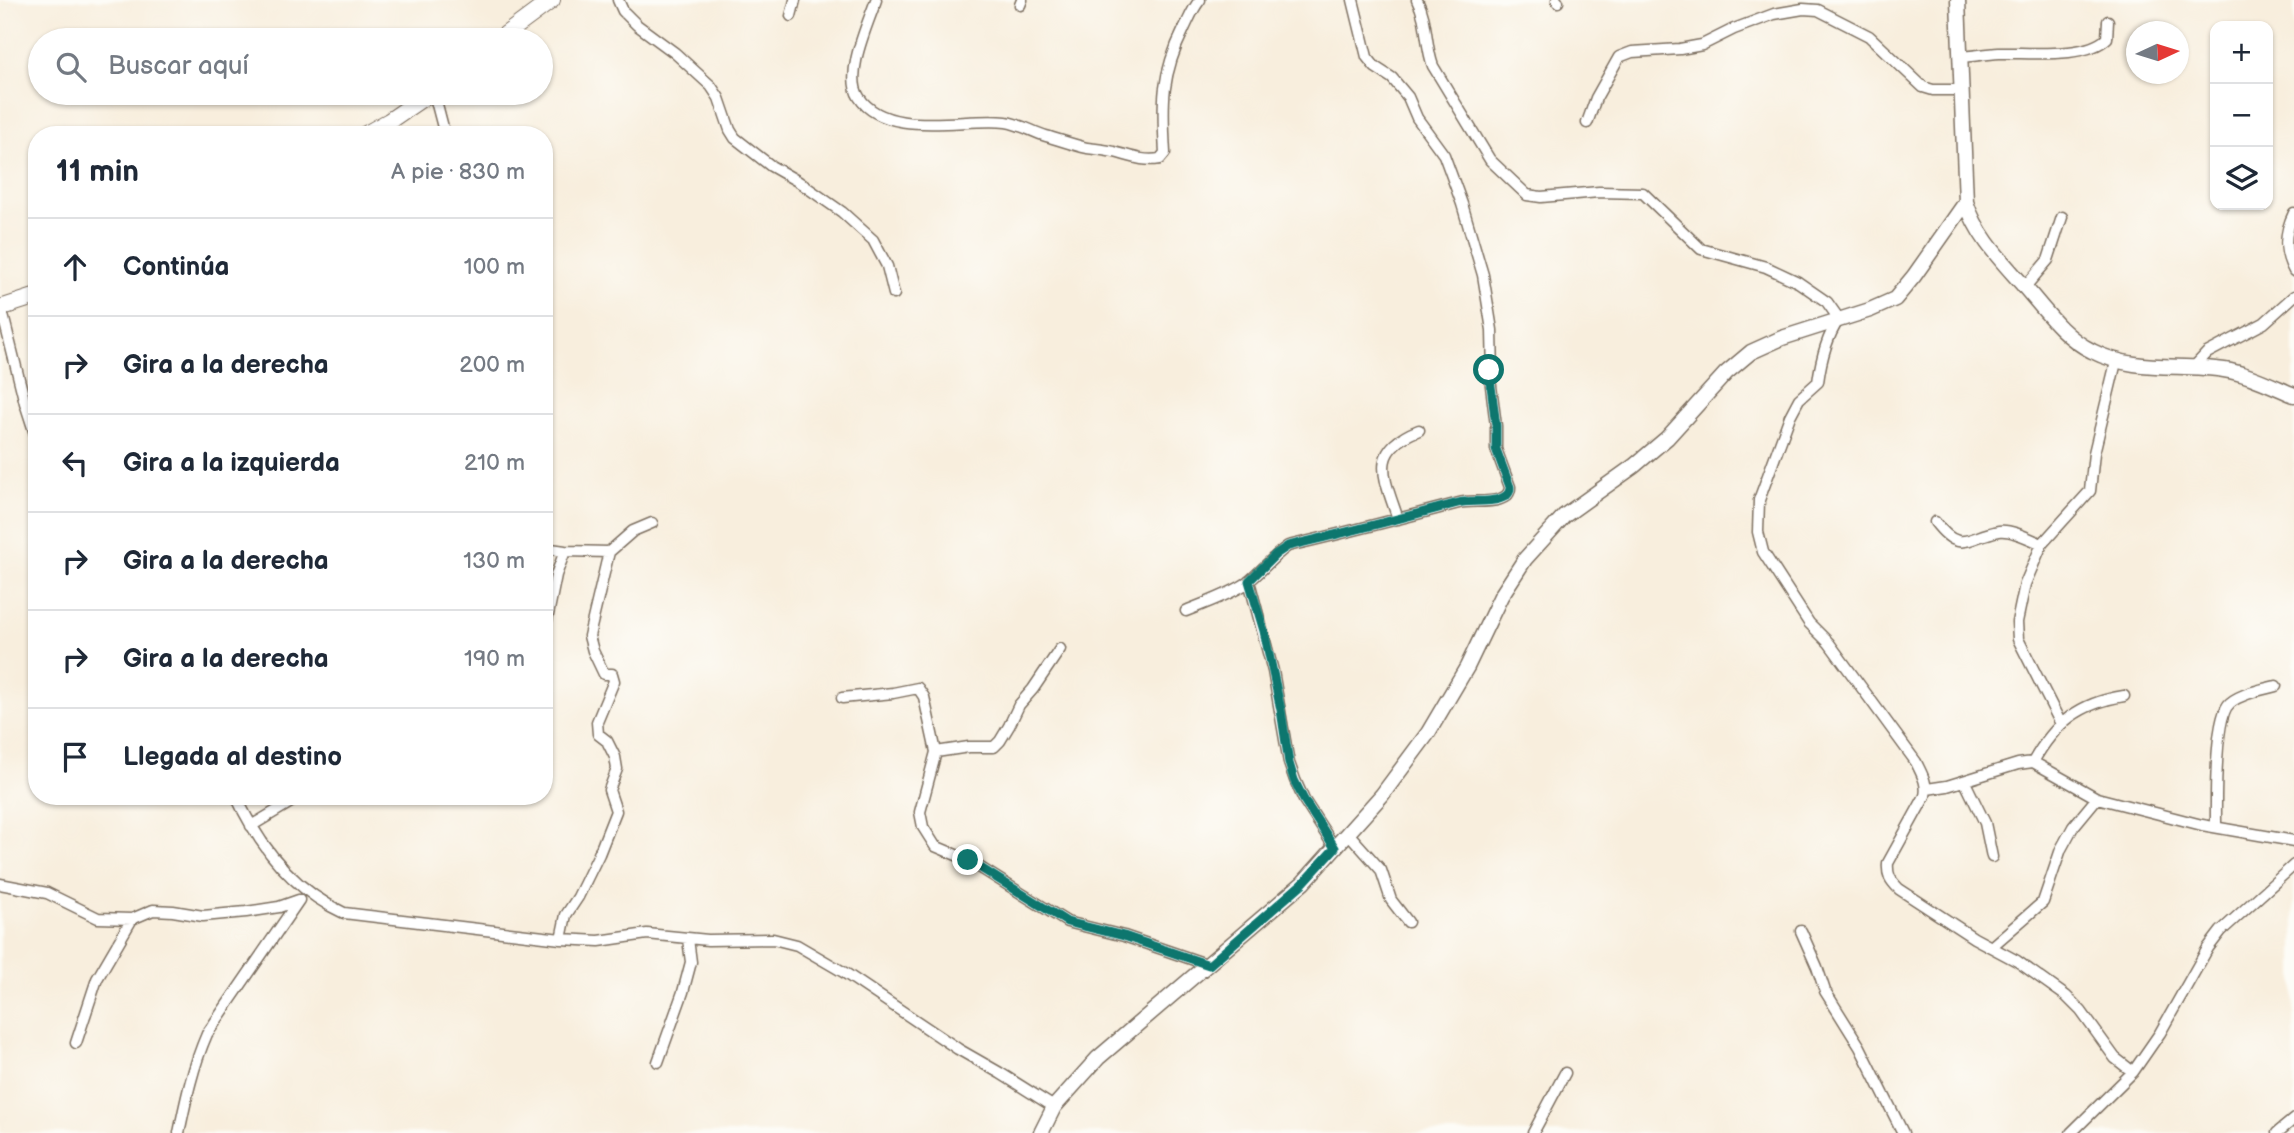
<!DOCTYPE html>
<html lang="es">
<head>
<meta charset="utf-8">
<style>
  :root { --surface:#fff; --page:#f2f2f3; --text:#1f2937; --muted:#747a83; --line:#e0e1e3 }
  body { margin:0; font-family:"Balsamiq Sans",sans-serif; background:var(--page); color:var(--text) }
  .controls { position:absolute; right:21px; top:21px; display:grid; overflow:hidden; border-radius:14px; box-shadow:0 2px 5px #0004 }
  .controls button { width:63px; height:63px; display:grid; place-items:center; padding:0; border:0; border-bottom:2px solid var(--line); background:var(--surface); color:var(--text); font:35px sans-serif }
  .compass { position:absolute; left:2126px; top:21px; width:63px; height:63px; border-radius:50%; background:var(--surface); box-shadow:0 2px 5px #0004; rotate:86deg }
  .stop { position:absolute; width:21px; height:21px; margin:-16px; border:5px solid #0f766e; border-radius:50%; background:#fff }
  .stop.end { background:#0f766e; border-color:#fff; box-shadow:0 2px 7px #0008 }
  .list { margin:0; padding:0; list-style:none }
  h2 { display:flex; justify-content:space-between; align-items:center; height:91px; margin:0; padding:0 28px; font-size:30px }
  h2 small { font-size:23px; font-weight:400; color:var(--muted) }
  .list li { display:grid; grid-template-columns:46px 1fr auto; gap:21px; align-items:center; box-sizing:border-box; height:98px; padding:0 28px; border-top:2px solid var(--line) }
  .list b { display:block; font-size:26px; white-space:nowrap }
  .list em { font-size:23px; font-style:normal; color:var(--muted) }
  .icon { flex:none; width:38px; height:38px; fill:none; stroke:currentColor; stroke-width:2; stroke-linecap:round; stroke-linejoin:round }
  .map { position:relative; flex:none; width:2294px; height:1133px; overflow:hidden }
  .search { position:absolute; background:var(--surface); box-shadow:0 2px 5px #0004; left:28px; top:28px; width:525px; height:77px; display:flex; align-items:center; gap:18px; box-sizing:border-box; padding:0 24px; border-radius:38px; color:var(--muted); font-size:26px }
  .panel { position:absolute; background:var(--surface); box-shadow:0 2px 5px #0004; left:28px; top:126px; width:525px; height:679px; border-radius:28px }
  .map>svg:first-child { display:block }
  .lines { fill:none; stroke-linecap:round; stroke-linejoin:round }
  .minor-casing { stroke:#7d6f61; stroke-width:13 }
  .tertiary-casing { stroke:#7d6f61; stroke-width:17 }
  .secondary-casing { stroke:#7d6f61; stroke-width:18 }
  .minor { stroke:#fff; stroke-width:10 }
  .tertiary { stroke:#fff; stroke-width:14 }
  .secondary { stroke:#fff; stroke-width:16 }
  .route { stroke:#0f766e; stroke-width:9 }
</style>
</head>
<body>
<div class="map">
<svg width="2294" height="1133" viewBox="0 0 2294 1133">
  <rect width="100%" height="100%" fill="#fdfcf7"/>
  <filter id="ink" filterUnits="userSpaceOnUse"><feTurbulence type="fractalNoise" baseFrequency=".0143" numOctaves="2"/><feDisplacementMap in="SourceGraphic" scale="14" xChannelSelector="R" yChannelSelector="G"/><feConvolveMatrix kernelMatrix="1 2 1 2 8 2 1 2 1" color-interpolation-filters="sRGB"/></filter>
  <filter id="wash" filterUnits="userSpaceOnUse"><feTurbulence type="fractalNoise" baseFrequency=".00686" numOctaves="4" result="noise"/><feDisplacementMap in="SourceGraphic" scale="28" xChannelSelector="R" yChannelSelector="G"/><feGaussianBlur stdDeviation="1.57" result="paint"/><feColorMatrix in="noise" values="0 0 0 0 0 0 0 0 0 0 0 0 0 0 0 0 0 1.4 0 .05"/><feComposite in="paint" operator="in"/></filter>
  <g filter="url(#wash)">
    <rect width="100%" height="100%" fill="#f8eedd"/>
  </g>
  <g filter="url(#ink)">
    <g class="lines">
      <!-- minor casing -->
      <g class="minor-casing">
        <path id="minor" d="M618,0L623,11L637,25L675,53L711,86L719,98L730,130L735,138L771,166L799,182L842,212L873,240L887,266L894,294
          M876,0C868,24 844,74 859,97C886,139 964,117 1006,122C1020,124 1033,132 1046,136C1060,140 1074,145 1087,148C1096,149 1105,150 1114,152C1130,156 1143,162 1160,159L1165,153C1162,103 1161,75 1184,29C1189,19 1193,8 1200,0
          M1353,0L1367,57L1375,67L1392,78L1408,97L1417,118L1444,155L1462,204L1483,275L1492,330L1493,376
          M1417,0C1428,21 1425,45 1433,66L1490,160L1527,195L1541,197L1599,192L1643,193L1701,249L1766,267L1798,282L1827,302L1839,319C1826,338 1821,359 1818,382L1799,399L1790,416L1759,500L1758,532L1763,552L1809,623L1829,643L1916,762C1921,773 1928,783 1925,796L1888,863C1887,875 1890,880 1899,889L1974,938L2017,961L2066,996L2081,1011L2115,1058L2133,1072
          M1557,0L1558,2
          M1020,5L1022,0
          M791,16L795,0
          M1960,57C1973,56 1986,54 1999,53C2027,52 2086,59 2107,38L2108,21
          M434,93L445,135
          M1587,123L1596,98L1619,57L1632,52L1680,49L1702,45L1734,29L1774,14L1803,9L1818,10L1869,36L1923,87L1933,90H1962
          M2294,213C2284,233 2283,251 2294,271
          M2025,287L2048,260L2062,217
          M1,307L25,403L37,440
          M2194,367L2207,353L2264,323L2294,296
          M1398,519C1384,477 1368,450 1419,430
          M1935,522C1961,556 1968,536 1999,531C2011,529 2030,539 2042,544
          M544,548L565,551L609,552
          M1249,581L1273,671L1289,763L1295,780L1304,800L1335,848
          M1186,611C1207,602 1229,595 1247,583C1261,572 1272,557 1288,546C1345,533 1402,518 1459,503C1473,499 1510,507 1510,487L1496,449V426L1489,370
          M544,635L556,575L565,551
          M842,698L893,693L918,688L924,697L936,752L920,812L923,827L935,846L968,860L1067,922L1124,936L1209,965
          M2061,724L2018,639L2017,622L2025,584L2042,544L2090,491L2094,453L2116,362
          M936,752L969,747H994L1000,741L1009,726L1019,705L1033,689L1060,649
          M2033,762C2055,723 2079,703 2124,696
          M1965,782L1985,823L1992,857
          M1927,789L1947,786L2018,764L2033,762L2097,798L2202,825L2294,841
          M236,796C259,846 294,890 344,913L561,939L599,941L647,934L708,940L773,939L797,945L845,973L958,1049L1000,1073L1054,1107
          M251,826L291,802L297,796
          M2216,827C2216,804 2214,716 2230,703C2240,694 2263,689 2276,686
          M1348,833L1381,870L1391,900L1408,922
          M0,884L47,893L98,918L132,919
          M1801,931L1817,967L1825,991L1860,1047L1903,1133
          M561,939L566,915L578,897L599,854L616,811L609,790L617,769L615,757L607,741L598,734L597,722L614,681L612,674H604L593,651L589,636L609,552L633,531L652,523
          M1991,947L2043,902L2061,849L2073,827L2097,798
          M76,1043L97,979L132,919L153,910L173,911L203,916L246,912L279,907L299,900
          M658,1062L683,992L691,962L688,939
          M179,1133C186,1099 193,1066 207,1034L299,900
          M1533,1133L1565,1073
          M2071,1133L2133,1072L2160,1033L2208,948L2221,931L2294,865
          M2277,1133L2294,1119"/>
      </g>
      <!-- tertiary casing -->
      <g class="tertiary-casing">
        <path id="tertiary" d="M1958,0L1966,202C1977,236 2000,259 2023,285C2044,309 2063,337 2092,351C2135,373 2178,363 2224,370C2247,373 2272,386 2294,395
          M1041,1133L1054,1107L1098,1058L1303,883L1382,795L1428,733L1467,667L1501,596L1525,559L1564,516L1634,466L1667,438L1726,373L1751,352L1782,338L1870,310L1895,299L1914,276L1966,202"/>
      </g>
      <!-- secondary casing -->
      <g class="secondary-casing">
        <path id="secondary" d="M498,40L552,0
          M364,135L389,121L430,93
          M0,308L37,296"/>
      </g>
      <!-- minor -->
      <use href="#minor" class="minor"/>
      <!-- tertiary -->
      <use href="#tertiary" class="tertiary"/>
      <!-- secondary -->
      <use href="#secondary" class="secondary"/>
    </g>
  </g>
  <g class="lines" filter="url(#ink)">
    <!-- route -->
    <path class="route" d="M968,860L1067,922L1124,936L1209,965L1303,883L1335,848L1304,800L1294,780L1289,763L1281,710L1264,631L1249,581L1276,554L1288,546C1345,533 1402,518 1458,503C1473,499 1511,506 1510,487L1496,449V426L1489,370"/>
  </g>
</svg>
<div class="controls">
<button>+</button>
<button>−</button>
<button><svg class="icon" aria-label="layers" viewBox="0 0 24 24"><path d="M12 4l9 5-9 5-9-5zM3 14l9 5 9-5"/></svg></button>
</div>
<svg class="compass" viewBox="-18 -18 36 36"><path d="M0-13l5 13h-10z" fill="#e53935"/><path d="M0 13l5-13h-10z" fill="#747a83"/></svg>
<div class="stop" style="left:1489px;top:370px"></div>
<div class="stop end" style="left:968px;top:860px"></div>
<div class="search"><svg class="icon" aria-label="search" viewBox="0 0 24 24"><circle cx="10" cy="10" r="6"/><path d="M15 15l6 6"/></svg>Buscar aquí</div>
<section class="panel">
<h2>11 min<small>A pie · 830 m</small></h2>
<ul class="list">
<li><svg class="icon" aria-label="ahead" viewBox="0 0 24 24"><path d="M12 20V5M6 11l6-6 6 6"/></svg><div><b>Continúa</b></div><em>100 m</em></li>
<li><svg class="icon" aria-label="right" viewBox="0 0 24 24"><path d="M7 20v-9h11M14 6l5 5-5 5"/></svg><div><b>Gira a la derecha</b></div><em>200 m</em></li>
<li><svg class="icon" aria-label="left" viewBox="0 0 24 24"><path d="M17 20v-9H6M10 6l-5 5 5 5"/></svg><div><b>Gira a la izquierda</b></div><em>210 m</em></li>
<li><svg class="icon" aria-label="right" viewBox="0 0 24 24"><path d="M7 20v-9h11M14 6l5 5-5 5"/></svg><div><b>Gira a la derecha</b></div><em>130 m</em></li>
<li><svg class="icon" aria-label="right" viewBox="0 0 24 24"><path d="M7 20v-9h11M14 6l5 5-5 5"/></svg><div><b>Gira a la derecha</b></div><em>190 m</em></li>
<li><svg class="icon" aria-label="arrive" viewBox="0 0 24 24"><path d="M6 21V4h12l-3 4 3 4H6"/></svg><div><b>Llegada al destino</b></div></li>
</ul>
</section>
</div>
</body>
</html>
